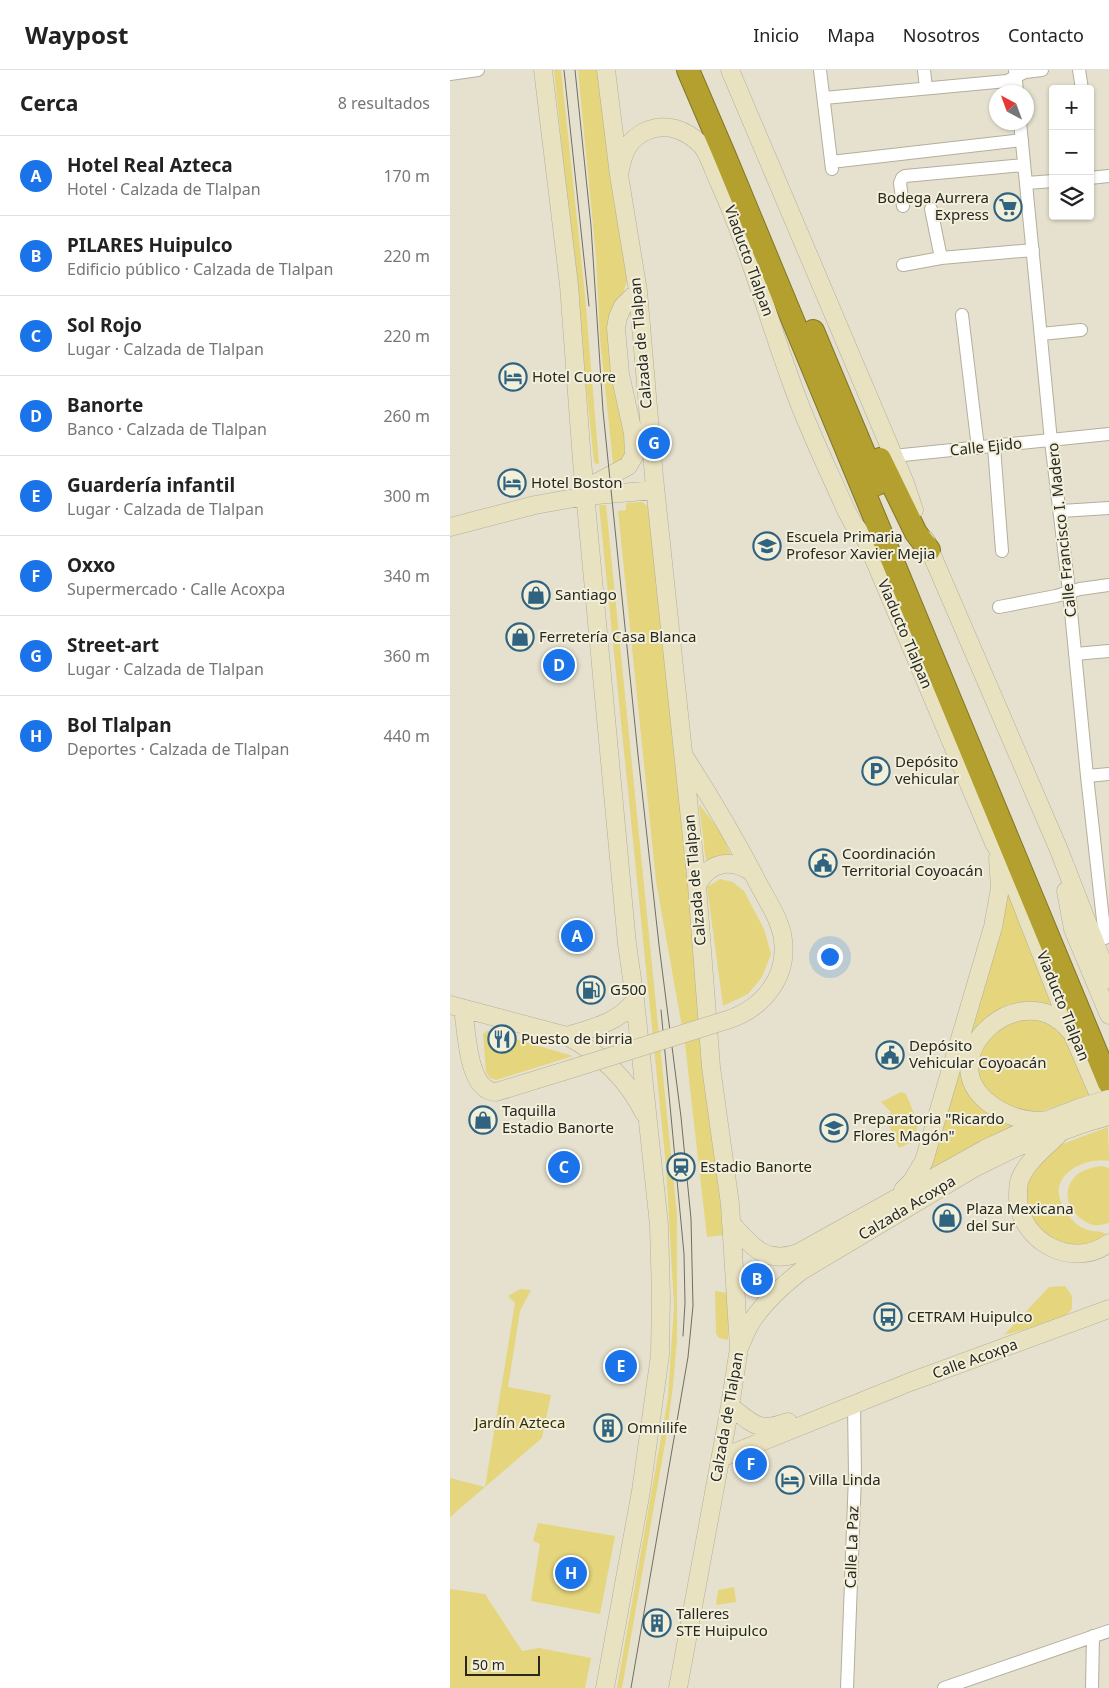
<!DOCTYPE html>
<html lang="es">
<head>
<meta charset="utf-8">
<style>
  :root { --surface:#fff; --page:#f6f6f6; --text:#222; --muted:#767676; --line:#e0e0e0; --accent:#1a73e8 }
  body { margin:0; font-family:"Noto Sans",sans-serif; background:var(--page); color:var(--text) }
  .controls { position:absolute; right:15px; top:15px; display:grid; overflow:hidden; border-radius:5px; box-shadow:0 1px 4px #0004 }
  .controls button { width:45px; height:45px; display:grid; place-items:center; padding:0; border:0; border-bottom:1px solid var(--line); background:var(--surface); color:var(--text); font:25px sans-serif }
  .compass { position:absolute; left:539px; top:15px; width:45px; height:45px; border-radius:50%; background:var(--surface); box-shadow:0 1px 4px #0004; rotate:319deg }
  .scale { position:absolute; left:15px; bottom:12px; width:75px; box-sizing:border-box; padding-left:5px; border:2px solid #282720; border-top:0; font-size:14px; line-height:18px; white-space:nowrap; color:#282720; -webkit-text-stroke:4px #f2efdb; paint-order:stroke }
  .you { position:absolute; left:379px; top:886px; width:18px; height:18px; margin:-12px; border:4px solid #fff; border-radius:50%; background:#1a73e8; box-shadow:0 0 0 8px #1a73e833 }
  .badge { display:grid; place-items:center; width:32px; height:32px; border-radius:50%; background:var(--accent); color:#fff; font-size:16px; font-weight:700 }
  .pin { position:absolute; translate:-50% -50%; border:2px solid #fff; box-shadow:0 1px 5px #0006 }
  .list { margin:0; padding:0; list-style:none }
  h2 { display:flex; justify-content:space-between; align-items:center; height:65px; margin:0; padding:0 20px; font-size:21px }
  h2 small { font-size:16px; font-weight:400; color:var(--muted) }
  .list li { display:grid; grid-template-columns:32px 1fr auto; gap:15px; align-items:center; box-sizing:border-box; height:80px; padding:0 20px; border-top:1px solid var(--line) }
  .list b { display:block; font-size:19px; white-space:nowrap }
  .list p { margin:0; font-size:16px; white-space:nowrap; color:var(--muted) }
  .list em { font-size:16px; font-style:normal; color:var(--muted) }
  .icon { flex:none; width:28px; height:28px; fill:none; stroke:currentColor; stroke-width:2; stroke-linecap:round; stroke-linejoin:round }
  .map { position:relative; flex:none; width:659px; height:1618px; overflow:hidden }
  header { display:flex; align-items:center; gap:30px; box-sizing:border-box; height:70px; padding:0 25px; background:var(--surface); border-bottom:1px solid var(--line) }
  header strong { font-size:24px }
  nav { display:flex; gap:28px; margin-inline-start:auto; font-size:18px }
  main { display:flex }
  aside { flex:1; background:var(--surface) }
  .map>svg:first-child { display:block }
  .green { fill:#e5d57c }
  .lines { fill:none; stroke-linecap:round; stroke-linejoin:round }
  .street-casing { stroke:#b2af9c; stroke-width:14 }
  .secondary-casing { stroke:#b2af9c; stroke-width:19 }
  .highway-casing { stroke:#827629; stroke-width:24 }
  .street { stroke:#fff; stroke-width:12 }
  .secondary { stroke:#e8e2c0; stroke-width:18 }
  .highway { stroke:#b3a02e; stroke-width:22 }
  .tram { stroke:#706e63; stroke-width:1 }
  .secondary-bridge-casing { stroke:#b2af9c; stroke-width:19; stroke-linecap:butt }
  .secondary-bridge { stroke:#e8e2c0; stroke-width:18 }
  .labels { text-anchor:middle; stroke-width:4; stroke-linejoin:round; paint-order:stroke }
  .poi-label { font-size:15px; fill:#282720; stroke:#f2efdb; text-anchor:start }
  .street-label { font-size:15px; fill:#282720; stroke:#f2efdb }
  .park-label { font-size:15px; fill:#362f05; stroke:#f2efdb }
</style>
</head>
<body>
<header>
<strong>Waypost</strong>
<nav><a>Inicio</a><a>Mapa</a><a>Nosotros</a><a>Contacto</a></nav>
</header>
<main>
<aside>
<h2>Cerca<small>8 resultados</small></h2>
<ul class="list">
<li><span class="badge">A</span><div><b>Hotel Real Azteca</b><p>Hotel · Calzada de Tlalpan</p></div><em>170 m</em></li>
<li><span class="badge">B</span><div><b>PILARES Huipulco</b><p>Edificio público · Calzada de Tlalpan</p></div><em>220 m</em></li>
<li><span class="badge">C</span><div><b>Sol Rojo</b><p>Lugar · Calzada de Tlalpan</p></div><em>220 m</em></li>
<li><span class="badge">D</span><div><b>Banorte</b><p>Banco · Calzada de Tlalpan</p></div><em>260 m</em></li>
<li><span class="badge">E</span><div><b>Guardería infantil</b><p>Lugar · Calzada de Tlalpan</p></div><em>300 m</em></li>
<li><span class="badge">F</span><div><b>Oxxo</b><p>Supermercado · Calle Acoxpa</p></div><em>340 m</em></li>
<li><span class="badge">G</span><div><b>Street-art</b><p>Lugar · Calzada de Tlalpan</p></div><em>360 m</em></li>
<li><span class="badge">H</span><div><b>Bol Tlalpan</b><p>Deportes · Calzada de Tlalpan</p></div><em>440 m</em></li>
</ul>
</aside>
<div class="map">
<svg width="659" height="1618" viewBox="0 0 659 1618">
  <rect width="100%" height="100%" fill="#e5e1ce"/>
  <!-- green -->
  <path class="green" d="M104,0H111L135,225L149,394H146L144,392Z
    M128,0H153L178,208L170,233L180,378L172,392L163,393L150,269L146,186Z
    M192,432L197,436L200,442L274,1165L257,1167L235,974L206,811L168,441L176,440V433Z
    M149,435H156L227,1145V1270L223,1315L217,1362L172,1618H167L218,1328L224,1236L216,1096Z
    M249,734L272,764L282,788L256,792Z
    M551,805L611,948L590,932L561,936L537,949L513,996L514,1014L523,1027L564,1055L474,1102Z
    M270,809L283,812L294,821L314,859L321,884L312,907L298,924L273,936L257,817Z
    M586,946L619,967L641,1024L589,1042L572,1043L544,1032L527,1014L524,991L533,972L549,958L568,948Z
    M37,961L123,986L46,1010L40,1008L36,1002L33,964Z
    M451,1022L456,1024L468,1053L464,1071L449,1078L435,1047L441,1042L431,1032Z
    M658,1057L659,1091C638,1086 601,1103 610,1129C614,1142 625,1157 638,1160C648,1163 651,1159 659,1167L631,1180L601,1173L574,1139L577,1107L599,1079Z
    M651,1096L659,1098V1153C654,1154 648,1156 643,1155C624,1149 609,1127 623,1109C629,1100 641,1098 651,1096Z
    M615,1216L622,1226V1239L612,1249L554,1265L599,1217Z
    M70,1219L81,1220L70,1241L58,1317L101,1325L92,1368L0,1447V1408L35,1417L65,1233L58,1226Z
    M265,1221L278,1223V1270L269,1268L266,1264Z
    M88,1453L165,1466L150,1544L81,1531L90,1474L83,1471Z
    M284,1517L286,1532L266,1535L268,1520Z
    M0,1519L35,1524L72,1581L89,1578L141,1588L135,1618H0Z"/>
  <g class="lines">
    <!-- street casing -->
    <g class="street-casing">
      <path id="street" d="M370,0L382,99
        M474,0L476,18
        M565,0L567,22
        M629,0L632,19
        M0,4L28,0
        M374,28L557,11L575,2L592,0
        M570,52L601,371L619,521L637,706L655,868
        M381,92L572,70
        M640,108L659,106
        M577,113L603,111
        M453,136L450,113L452,108L455,106L574,95
        M481,139L491,188
        M453,195L491,188L583,180
        M512,245L528,378
        M591,264L631,260
        M544,377L552,481
        M443,386L659,364
        M611,441L659,438
        M549,537L606,526L630,519L659,515
        M625,584L659,581
        M637,706L659,704
        M397,1618L405,1406L404,1335
        M494,1618L659,1561
        M642,1618L643,1566"/>
    </g>
    <!-- secondary casing -->
    <g class="secondary-casing">
      <path id="secondary" d="M93,0L119,215L132,391L177,874L185,930L209,1155L211,1226L210,1285L191,1421L155,1618
        M156,0L169,105L188,221L204,407L247,815L261,997L280,1134L289,1278L280,1336L228,1618
        M280,0L455,413L464,440
        M170,100C173,82 179,69 196,61C216,52 237,60 251,75C258,82 264,102 269,112C298,176 317,245 341,311C356,355 377,397 396,440L403,453L416,470L544,773L556,794L623,965L658,1046
        M135,426L146,413L178,396L184,386L183,363L170,304L166,258L168,247L173,236L188,221
        M0,457L85,435L135,426L205,420
        M475,469L609,780L659,909
        M234,686C261,728 286,770 309,815C318,832 331,851 333,870C338,908 312,939 277,950
        M247,815C260,791 282,788 303,803
        M616,821L623,859L659,945
        M0,935L117,966C151,984 177,1008 194,1043
        M13,939C17,961 17,1021 46,1022L121,999
        M117,966C142,958 169,953 185,930
        M592,1051C572,1051 555,1046 539,1033C478,986 573,902 620,961
        M608,1065C595,1078 577,1091 570,1109C568,1114 568,1122 568,1128C570,1172 623,1200 659,1173
        M453,1120L462,1111L474,1091L543,857L550,818L548,788
        M281,1153C302,1176 315,1195 348,1183L535,1079L595,1051L632,1037
        M290,1276C293,1269 296,1261 300,1254C313,1233 332,1216 351,1201L524,1098L567,1077L638,1052
        M280,1336C303,1354 308,1363 338,1352
        M271,1388L460,1312L659,1239"/>
    </g>
    <!-- highway casing -->
    <g class="highway-casing">
      <path id="highway" d="M238,0L274,84L659,1013
        M363,261L427,414
        M430,389L466,463L479,480"/>
    </g>
    <!-- street -->
    <use href="#street" class="street"/>
    <!-- secondary -->
    <use href="#secondary" class="secondary"/>
    <!-- highway -->
    <use href="#highway" class="highway"/>
    <!-- tram -->
    <path class="tram" d="M114,0L139,236
      M125,0L141,156L153,341L188,685L209,875L231,1047L241,1149L243,1236L238,1287L181,1618
      M211,940L234,1184L235,1233L233,1266"/>
    <!-- secondary-bridge casing -->
    <g class="secondary-bridge-casing">
      <path id="secondary-bridge" d="M121,999L277,950
        M632,1037L659,1029
        M638,1052L659,1046"/>
    </g>
    <!-- secondary-bridge -->
    <use href="#secondary-bridge" class="secondary-bridge"/>
  </g>
  <!-- icons -->
  <defs>
    <g id="supermarket-ring" transform="scale(1.4375)"><circle r="9.5" fill="#f2efdb" stroke="#306380" stroke-width="1.5"/><path d="M-6-5.5h2.5l.6 2H6L4.5 2H-2.5L-4.4-4H-6ZM-1.5 3.2a1.3 1.3 0 1 0 .1 0ZM3 3.2a1.3 1.3 0 1 0 .1 0Z" fill="#306380"/></g>
    <g id="hotel-ring" transform="scale(1.4375)"><circle r="9.5" fill="#f2efdb" stroke="#306380" stroke-width="1.5"/><path d="M-6-4.5h1.5V1H6V5H4.5V3h-9V5H-6ZM-4 0a1.8 1.8 0 1 1 3.6 0ZM.5 0V-2.5h3Q6-2.5 6 0Z" fill="#306380"/></g>
    <g id="school-ring" transform="scale(1.4375)"><circle r="9.5" fill="#f2efdb" stroke="#306380" stroke-width="1.5"/><path d="M0-5L7-2L0 1L-7-2ZM-4 1L0 2.5L4 1V4Q0 6-4 4Z" fill="#306380"/></g>
    <g id="shop-ring" transform="scale(1.4375)"><circle r="9.5" fill="#f2efdb" stroke="#306380" stroke-width="1.5"/><path d="M-5-2.5h2.3a2.7 3.5 0 0 1 5.4 0H5L5.5 6h-11ZM-1.5-2.5h3a1.5 2.3 0 0 0-3 0Z" fill="#306380"/></g>
    <g id="parking-ring" transform="scale(1.4375)"><circle r="9.5" fill="#f2efdb" stroke="#306380" stroke-width="1.5"/><path d="M-3.5-5.5H1a3.5 3.5 0 0 1 0 7H-1V5.5H-3.5ZM-1-3.4V-.6H.8a1.4 1.4 0 0 0 0-2.8Z" fill="#306380"/></g>
    <g id="civic-ring" transform="scale(1.4375)"><circle r="9.5" fill="#f2efdb" stroke="#306380" stroke-width="1.5"/><path d="M-.6-6.5H3V-4.5H.6V-3L4-1V1h2V6H-6V1h2V-1L-.6-3ZM-1.2 2.5V6h2.4V2.5Z" fill="#306380"/></g>
    <g id="fuel-ring" transform="scale(1.4375)"><circle r="9.5" fill="#f2efdb" stroke="#306380" stroke-width="1.5"/><path d="M-5.5-6h7V0h2V4h1.3V-2.5L3-4.5l.8-.8L6-3V5H2.5V1h-1V6h-7ZM-4.2-4.7v3.2H.2V-4.7Z" fill="#306380"/></g>
    <g id="restaurant-ring" transform="scale(1.4375)"><circle r="9.5" fill="#f2efdb" stroke="#306380" stroke-width="1.5"/><path d="M-5-6h1v4h1v-4h1v4h1v-4h1v5L-1.5 .5V6h-2V.5L-5-1ZM5-6V6H3V1.5H1.5Q1.5-4 5-6Z" fill="#306380"/></g>
    <g id="station-ring" transform="scale(1.4375)"><circle r="9.5" fill="#f2efdb" stroke="#306380" stroke-width="1.5"/><path d="M-3-6H3Q5-6 5-4V2Q5 4 3 4L4.5 6H3L1.5 4h-3L-3 6H-4.5L-3 4Q-5 4-5 2V-4Q-5-6-3-6ZM-3.5-4v3h7v-3ZM-3.5 1v1.5H-2V1ZM2 1v1.5H3.5V1Z" fill="#306380"/></g>
    <g id="bus-ring" transform="scale(1.4375)"><circle r="9.5" fill="#f2efdb" stroke="#306380" stroke-width="1.5"/><path d="M-5-6H5V4H4V6H2V4H-2V6H-4V4H-5ZM-3.5-4V0h7V-4ZM-3.5 1.2v1.5H-2V1.2ZM2 1.2v1.5H3.5V1.2Z" fill="#306380"/></g>
    <g id="building-ring" transform="scale(1.4375)"><circle r="9.5" fill="#f2efdb" stroke="#306380" stroke-width="1.5"/><path d="M-4-6H4V6H1V3H-1V6H-4ZM-2.5-4.3h1.7v1.8h-1.7ZM.8-4.3h1.7v1.8H.8ZM-2.5-1h1.7V.8h-1.7ZM.8-1h1.7V.8H.8Z" fill="#306380"/></g>
  </defs>
  <g fill-rule="evenodd">
    <use href="#supermarket-ring" x="558" y="137"/>
    <use href="#hotel-ring" x="63" y="307"/>
    <use href="#hotel-ring" x="62" y="413"/>
    <use href="#school-ring" x="317" y="476"/>
    <use href="#shop-ring" x="86" y="525"/>
    <use href="#shop-ring" x="70" y="567"/>
    <use href="#parking-ring" x="426" y="701"/>
    <use href="#civic-ring" x="373" y="793"/>
    <use href="#fuel-ring" x="141" y="920"/>
    <use href="#restaurant-ring" x="52" y="969"/>
    <use href="#civic-ring" x="440" y="985"/>
    <use href="#shop-ring" x="33" y="1050"/>
    <use href="#school-ring" x="384" y="1058"/>
    <use href="#station-ring" x="231" y="1097"/>
    <use href="#shop-ring" x="497" y="1148"/>
    <use href="#bus-ring" x="438" y="1247"/>
    <use href="#building-ring" x="158" y="1358"/>
    <use href="#hotel-ring" x="340" y="1410"/>
    <use href="#building-ring" x="207" y="1553"/>
  </g>
  <g class="labels">
    <!-- poi labels -->
    <g class="poi-label">
      <text x="539" y="133" text-anchor="end">Bodega Aurrera<tspan x="539" dy="17">Express</tspan></text>
      <text x="82" y="312">Hotel Cuore</text>
      <text x="81" y="418">Hotel Boston</text>
      <text x="336" y="472">Escuela Primaria<tspan x="336" dy="17">Profesor Xavier Mejia</tspan></text>
      <text x="105" y="530">Santiago</text>
      <text x="89" y="572">Ferretería Casa Blanca</text>
      <text x="445" y="697">Depósito<tspan x="445" dy="17">vehicular</tspan></text>
      <text x="392" y="789">Coordinación<tspan x="392" dy="17">Territorial Coyoacán</tspan></text>
      <text x="160" y="925">G500</text>
      <text x="71" y="974">Puesto de birria</text>
      <text x="459" y="981">Depósito<tspan x="459" dy="17">Vehicular Coyoacán</tspan></text>
      <text x="52" y="1046">Taquilla<tspan x="52" dy="17">Estadio Banorte</tspan></text>
      <text x="403" y="1054">Preparatoria "Ricardo<tspan x="403" dy="17">Flores Magón"</tspan></text>
      <text x="250" y="1102">Estadio Banorte</text>
      <text x="516" y="1144">Plaza Mexicana<tspan x="516" dy="17">del Sur</tspan></text>
      <text x="457" y="1252">CETRAM Huipulco</text>
      <text x="177" y="1363">Omnilife</text>
      <text x="359" y="1415">Villa Linda</text>
      <text x="226" y="1549">Talleres<tspan x="226" dy="17">STE Huipulco</tspan></text>
    </g>
    <!-- street labels -->
    <g class="street-label">
      <text transform="translate(299 191) rotate(70)" y="5">Viaducto Tlalpan</text>
      <text transform="translate(191 273) rotate(-95)" y="5">Calzada de Tlalpan</text>
      <text transform="translate(536 377) rotate(-6)" y="5">Calle Ejido</text>
      <text transform="translate(612 460) rotate(-96)" y="5">Calle Francisco I. Madero</text>
      <text transform="translate(455 564) rotate(67)" y="5">Viaducto Tlalpan</text>
      <text transform="translate(245 810) rotate(-95)" y="5">Calzada de Tlalpan</text>
      <text transform="translate(613 936) rotate(68)" y="5">Viaducto Tlalpan</text>
      <text transform="translate(457 1138) rotate(-31)" y="5">Calzada Acoxpa</text>
      <text transform="translate(525 1289) rotate(-20)" y="5">Calle Acoxpa</text>
      <text transform="translate(277 1347) rotate(-80)" y="5">Calzada de Tlalpan</text>
      <text transform="translate(402 1477) rotate(-88)" y="5">Calle La Paz</text>
    </g>
    <!-- park labels -->
    <g class="park-label">
      <text x="70" y="1358">Jardín Azteca</text>
    </g>
  </g>
</svg>
<div class="controls">
<button>+</button>
<button>−</button>
<button><svg class="icon" aria-label="layers" viewBox="0 0 24 24"><path d="M12 4l9 5-9 5-9-5zM3 14l9 5 9-5"/></svg></button>
</div>
<svg class="compass" viewBox="-18 -18 36 36"><path d="M0-13l5 13h-10z" fill="#e53935"/><path d="M0 13l5-13h-10z" fill="#767676"/></svg>
<div class="scale">50 m</div>
<div class="you"></div>
<div class="pin badge" style="left:127px;top:866px">A</div>
<div class="pin badge" style="left:307px;top:1209px">B</div>
<div class="pin badge" style="left:114px;top:1097px">C</div>
<div class="pin badge" style="left:109px;top:595px">D</div>
<div class="pin badge" style="left:171px;top:1296px">E</div>
<div class="pin badge" style="left:301px;top:1394px">F</div>
<div class="pin badge" style="left:204px;top:373px">G</div>
<div class="pin badge" style="left:121px;top:1503px">H</div>
</div>
</main>
</body>
</html>
